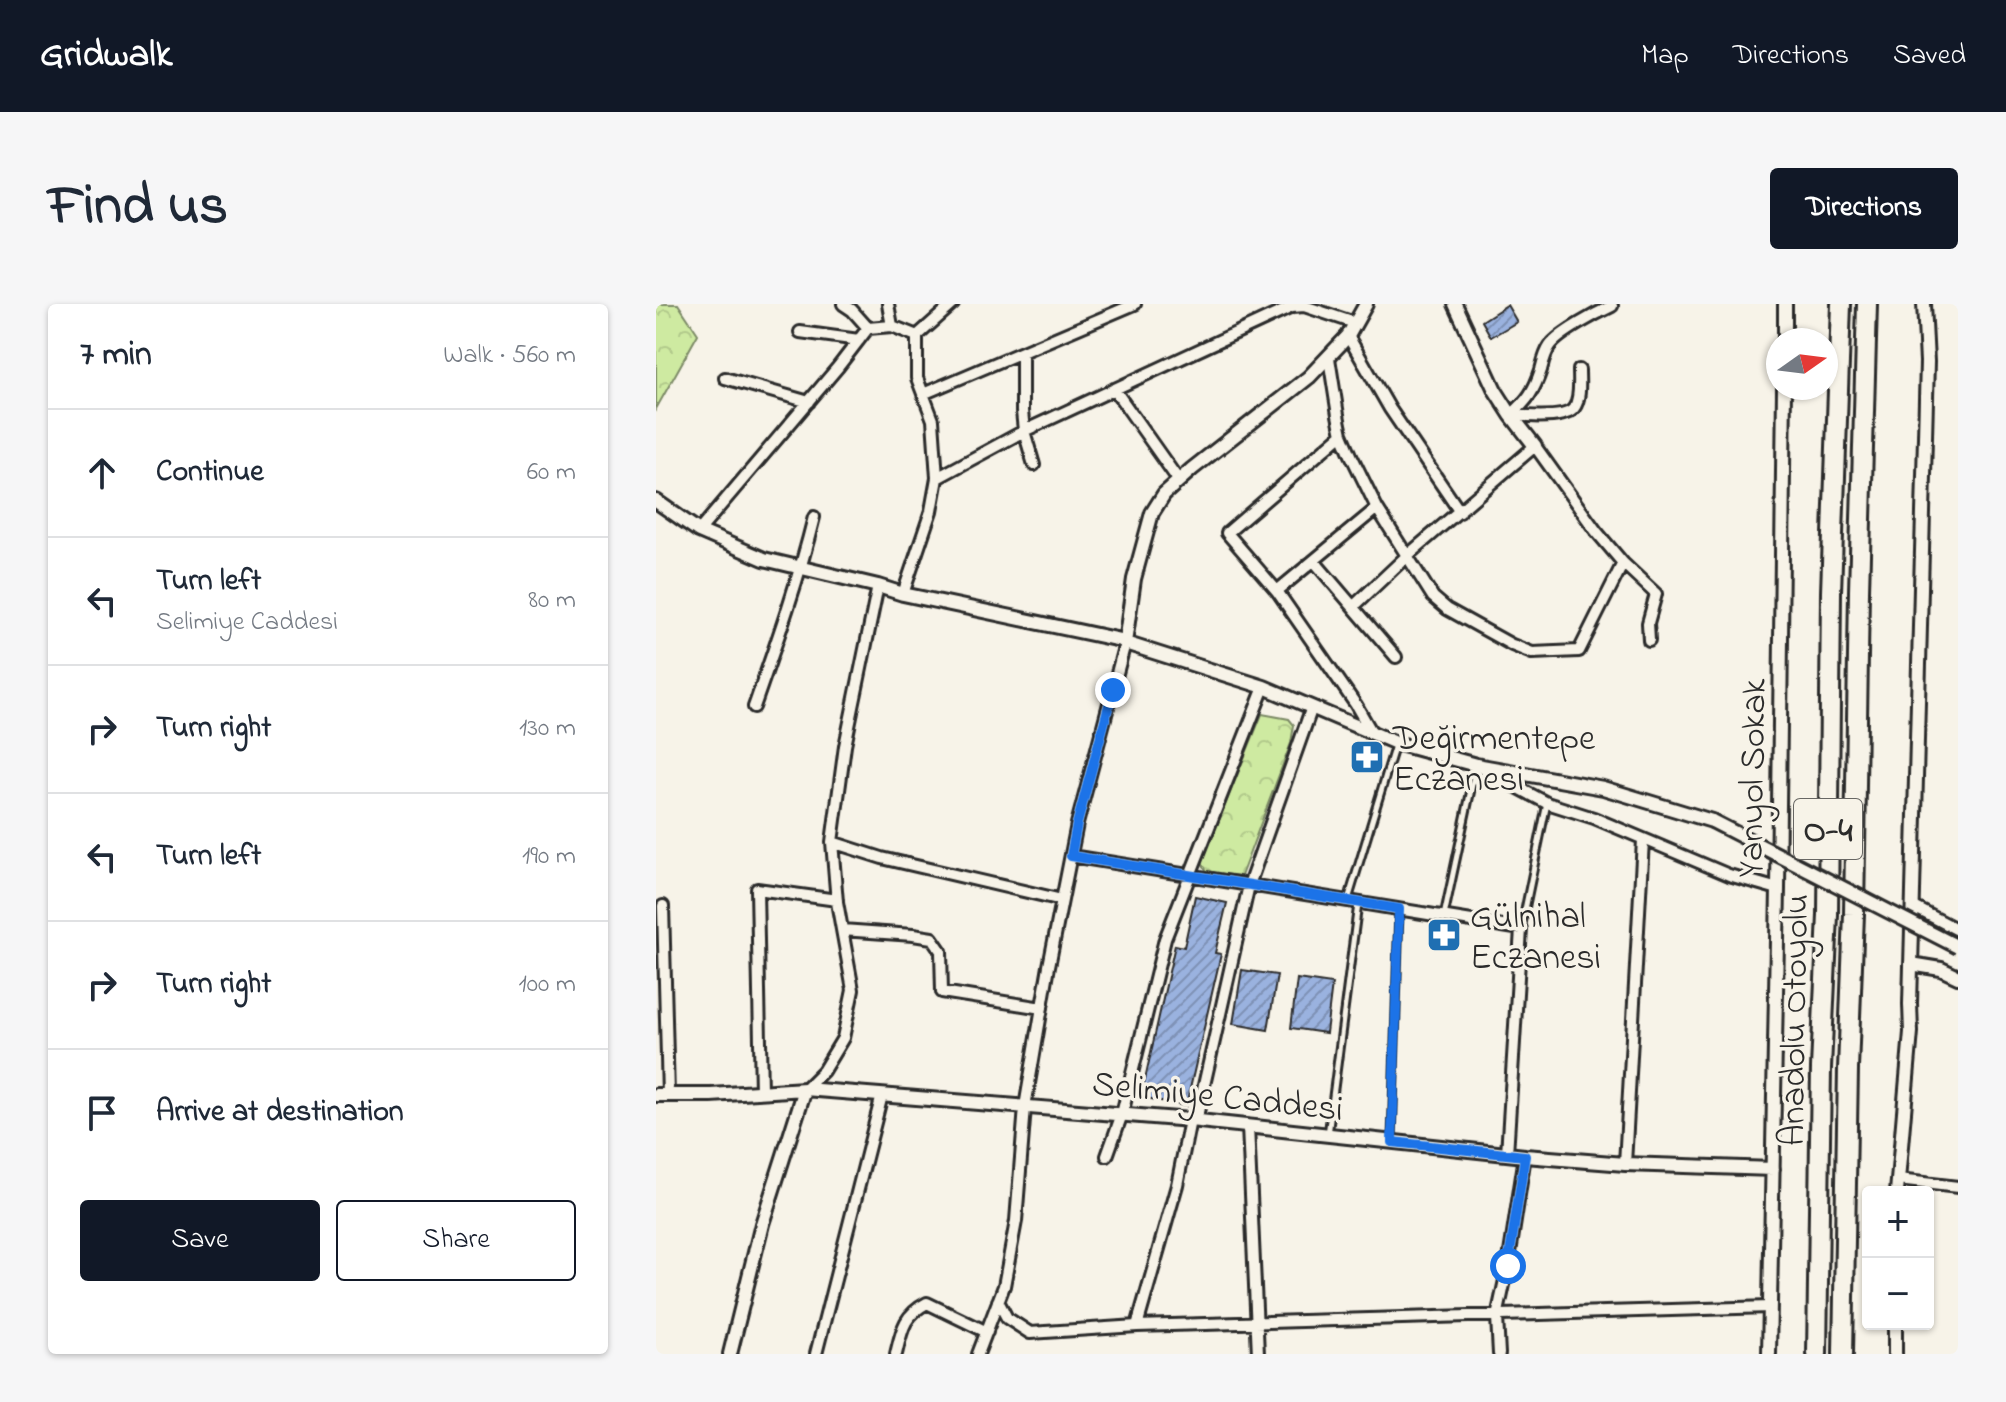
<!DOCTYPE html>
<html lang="en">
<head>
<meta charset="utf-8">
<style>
  :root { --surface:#fff; --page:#f6f6f7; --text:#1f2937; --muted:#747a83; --line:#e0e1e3; --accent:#111827 }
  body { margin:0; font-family:"Indie Flower",sans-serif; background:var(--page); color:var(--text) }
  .controls { position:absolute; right:24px; bottom:24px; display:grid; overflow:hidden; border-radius:8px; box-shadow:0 2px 6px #0004 }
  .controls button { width:72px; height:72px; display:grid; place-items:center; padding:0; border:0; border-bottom:2px solid var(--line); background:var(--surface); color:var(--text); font:40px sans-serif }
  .compass { position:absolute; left:1110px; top:24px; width:72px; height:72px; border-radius:50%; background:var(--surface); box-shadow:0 2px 6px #0004; rotate:76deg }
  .stop { position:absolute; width:24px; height:24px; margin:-18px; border:6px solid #1a73e8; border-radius:50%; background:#fff }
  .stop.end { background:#1a73e8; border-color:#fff; box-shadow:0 2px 8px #0008 }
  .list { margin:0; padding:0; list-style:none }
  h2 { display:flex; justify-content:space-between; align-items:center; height:104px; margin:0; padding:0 32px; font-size:34px }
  h2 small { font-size:26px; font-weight:400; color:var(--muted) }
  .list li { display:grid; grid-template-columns:52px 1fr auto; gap:24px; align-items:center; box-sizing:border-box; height:128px; padding:0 32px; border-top:2px solid var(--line) }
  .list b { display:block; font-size:30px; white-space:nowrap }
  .list p { margin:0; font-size:26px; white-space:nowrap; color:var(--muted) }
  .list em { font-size:26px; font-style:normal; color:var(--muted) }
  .actions { display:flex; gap:16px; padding:24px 32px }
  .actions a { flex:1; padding:18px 0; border:2px solid var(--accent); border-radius:8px; text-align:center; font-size:28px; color:var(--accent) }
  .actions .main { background:var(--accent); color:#fff }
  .icon { flex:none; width:44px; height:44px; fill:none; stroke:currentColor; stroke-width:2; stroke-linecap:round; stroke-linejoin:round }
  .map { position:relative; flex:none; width:1302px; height:1050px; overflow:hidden; border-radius:8px }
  header { display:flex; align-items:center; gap:48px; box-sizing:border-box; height:112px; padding:0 40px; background:var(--accent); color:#fff }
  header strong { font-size:38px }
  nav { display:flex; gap:44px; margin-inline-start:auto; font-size:28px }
  .intro { display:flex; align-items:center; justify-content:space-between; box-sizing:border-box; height:192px; padding:0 48px }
  h1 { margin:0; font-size:56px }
  .button { padding:20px 36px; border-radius:8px; background:var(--accent); color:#fff; font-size:28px; font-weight:700 }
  main { display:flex; gap:48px; padding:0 48px }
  aside { flex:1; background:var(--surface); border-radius:8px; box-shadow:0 2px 6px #0004 }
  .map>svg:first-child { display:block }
  .park { fill:url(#park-crowns); stroke:#7c8a66; stroke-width:2 }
  .building { fill:url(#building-hatch); stroke:#2b2b2b; stroke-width:2 }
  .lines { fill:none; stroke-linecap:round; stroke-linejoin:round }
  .service-casing { stroke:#2b2b2b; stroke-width:11 }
  .minor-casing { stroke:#2b2b2b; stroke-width:16 }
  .tertiary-casing { stroke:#2b2b2b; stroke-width:18 }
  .motorway-casing { stroke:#2b2b2b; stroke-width:24 }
  .service { stroke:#f7f3e8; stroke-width:5 }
  .minor { stroke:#f7f3e8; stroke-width:10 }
  .tertiary { stroke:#f7f3e8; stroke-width:12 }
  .motorway { stroke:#f7f3e8; stroke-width:18 }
  .tertiary-bridge-casing { stroke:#2b2b2b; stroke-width:18; stroke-linecap:butt }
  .tertiary-bridge { stroke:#f7f3e8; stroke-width:12 }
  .route { stroke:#1a73e8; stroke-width:10 }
  .labels { text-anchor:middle; stroke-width:7; stroke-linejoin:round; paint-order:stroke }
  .shield { fill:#f7f3e8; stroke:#686764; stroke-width:2 }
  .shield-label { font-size:34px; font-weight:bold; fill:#2b2b2b }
  .poi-label { font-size:36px; fill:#2b2b2b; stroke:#f7f3e8; text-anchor:start }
  .street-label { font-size:36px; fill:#2b2b2b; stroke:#f7f3e8 }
</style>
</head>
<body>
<header>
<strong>Gridwalk</strong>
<nav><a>Map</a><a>Directions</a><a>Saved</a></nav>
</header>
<div class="intro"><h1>Find us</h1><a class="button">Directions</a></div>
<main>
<aside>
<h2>7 min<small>Walk · 560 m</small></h2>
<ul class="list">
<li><svg class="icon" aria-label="ahead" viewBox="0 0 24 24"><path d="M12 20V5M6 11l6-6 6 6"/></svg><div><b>Continue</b></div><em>60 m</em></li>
<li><svg class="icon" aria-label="left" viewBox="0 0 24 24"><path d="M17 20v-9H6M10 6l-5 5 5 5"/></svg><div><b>Turn left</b><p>Selimiye Caddesi</p></div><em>80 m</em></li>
<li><svg class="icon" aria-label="right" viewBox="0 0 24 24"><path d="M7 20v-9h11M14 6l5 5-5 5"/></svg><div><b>Turn right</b></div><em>130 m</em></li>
<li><svg class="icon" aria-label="left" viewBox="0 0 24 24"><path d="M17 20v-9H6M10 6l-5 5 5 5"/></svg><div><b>Turn left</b></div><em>190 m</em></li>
<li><svg class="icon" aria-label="right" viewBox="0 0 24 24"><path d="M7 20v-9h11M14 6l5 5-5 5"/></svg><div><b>Turn right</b></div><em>100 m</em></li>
<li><svg class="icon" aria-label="arrive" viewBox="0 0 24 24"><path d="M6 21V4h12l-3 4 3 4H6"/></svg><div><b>Arrive at destination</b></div></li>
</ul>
<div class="actions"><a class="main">Save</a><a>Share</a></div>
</aside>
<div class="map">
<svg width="1302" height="1050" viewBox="0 0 1302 1050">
  <defs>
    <pattern id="park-crowns" width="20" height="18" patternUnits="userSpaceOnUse" patternTransform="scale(2)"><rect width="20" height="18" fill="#ceeaa1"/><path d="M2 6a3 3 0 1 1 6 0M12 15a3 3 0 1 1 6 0" fill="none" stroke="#b1c98b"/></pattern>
    <pattern id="building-hatch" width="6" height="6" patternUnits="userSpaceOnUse" patternTransform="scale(2)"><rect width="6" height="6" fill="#9ab2df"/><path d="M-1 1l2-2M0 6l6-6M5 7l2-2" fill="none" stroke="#7e91b5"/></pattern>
  </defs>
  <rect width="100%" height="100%" fill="#f7f3e8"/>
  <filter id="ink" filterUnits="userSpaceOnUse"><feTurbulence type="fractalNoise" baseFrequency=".0125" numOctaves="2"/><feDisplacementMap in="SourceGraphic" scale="16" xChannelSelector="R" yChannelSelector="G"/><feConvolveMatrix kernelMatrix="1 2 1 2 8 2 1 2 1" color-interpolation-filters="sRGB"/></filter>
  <g filter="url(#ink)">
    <!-- park -->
    <path class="park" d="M0,0H22L42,30L0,105Z
      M606,410L633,415L638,421L635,439L585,572L551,568L546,558Z"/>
    <!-- building -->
    <path class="building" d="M851,1L861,18L835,33L826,17Z
      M539,592L571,599L559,649L565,650L530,802L485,793L519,641L528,643Z
      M586,666L621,671L612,726L577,720Z
      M641,675L676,680L670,729L635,724Z"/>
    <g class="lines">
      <!-- service casing -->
      <g class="service-casing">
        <path id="service" d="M692,596L739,441
          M788,612L820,462
          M865,625L891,499
          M672,831L702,600
          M736,836L743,606"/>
      </g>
      <!-- minor casing -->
      <g class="minor-casing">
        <path id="minor" d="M187,0L196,6L212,24
          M232,0L236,22L261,32
          M144,28L203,36
          M692,32L734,105L804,208
          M366,49V107L368,127L378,161
          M673,54L682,111L686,130L695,151L721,204L777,293L791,305L856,341L876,349L923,347L967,259
          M923,66C923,77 925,95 918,104C910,116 868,112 855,111C872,96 878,87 885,66C887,58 889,49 894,42C903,29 941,9 956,2
          M69,74L153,98
          M458,85L523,177
          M267,90L479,0
          M686,130L571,229L621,287L700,401L716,429
          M281,174L277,116L261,74V32L297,0
          M43,227L182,63L212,24L236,22
          M658,257L740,353
          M621,287L721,204
          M247,290L275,207L281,174L368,127L636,3L648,2L699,19
          M698,302L752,251L879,142L940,227L967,259L1000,290L992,319L993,336
          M98,403C120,340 142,278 158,213
          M825,464L891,499L938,514L1073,571L1122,585
          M176,538L226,554L406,596
          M415,552L865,625L851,850
          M7,602L12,791
          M1256,602L1302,626
          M186,626L257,631L276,634L285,647L286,688L386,704
          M149,785L167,767L187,734L197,686L181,598L176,538L189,442L222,282
          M105,788L101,585L181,596
          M540,817L593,581L656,403
          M592,822L602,1050
          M451,852L466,810L509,635L608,383
          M969,860L987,536
          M1242,876L1302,883
          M342,997L351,1014L374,1029L481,1022L1114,1003
          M481,1022L521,881L534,816
          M160,1050L226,791
          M240,1050C246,1025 248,1011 271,999L331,1028
          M322,1050L348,982L360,917L369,803L393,662L421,520L469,339
          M843,1050L841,1013L852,962L869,852"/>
      </g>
      <!-- tertiary casing -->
      <g class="tertiary-casing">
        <path id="tertiary" d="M710,0L692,32L653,73L536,165L508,190L496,209L478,275L469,339L608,383L740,439L820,461L947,484L1056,517
          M799,0L839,86L855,111L879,142
          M1129,36V0
          M0,197L43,227L108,255L222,282L247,290L469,337
          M1255,660L1285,665L1302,673
          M0,791H55L149,785L534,816L869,852L969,860L1117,865
          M1241,888L1255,728L1254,700L1271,58L1268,0
          M1239,1020V1050
          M74,1050L106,920L149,785
          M1113,1050L1122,585L1128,84"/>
      </g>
      <!-- motorway casing -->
      <g class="motorway-casing">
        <path id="motorway" d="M1161,1050L1165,764L1172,611L1175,288L1185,0
          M1187,1050L1192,765L1198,610L1203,287L1211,0"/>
      </g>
      <!-- service -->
      <use href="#service" class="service"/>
      <!-- minor -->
      <use href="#minor" class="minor"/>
      <!-- tertiary -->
      <use href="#tertiary" class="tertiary"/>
      <!-- motorway -->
      <use href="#motorway" class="motorway"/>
      <!-- tertiary-bridge casing -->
      <g class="tertiary-bridge-casing">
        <path id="tertiary-bridge" d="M1056,517L1302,643"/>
      </g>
      <!-- tertiary-bridge -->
      <use href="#tertiary-bridge" class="tertiary-bridge"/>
    </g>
  </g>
  <g class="lines" filter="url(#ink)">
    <!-- route -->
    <path class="route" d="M457,386L421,520L415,552L743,605L736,838L869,852L852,962"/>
  </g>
  <!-- icons -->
  <defs>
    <g id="pharmacy-square" transform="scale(1.8)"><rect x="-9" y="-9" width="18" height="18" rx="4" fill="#1f6fb2" stroke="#f7f3e8"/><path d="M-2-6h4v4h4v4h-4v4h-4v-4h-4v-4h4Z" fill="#fff"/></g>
  </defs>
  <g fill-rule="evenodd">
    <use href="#pharmacy-square" x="711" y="453"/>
    <use href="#pharmacy-square" x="788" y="631"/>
  </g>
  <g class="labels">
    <!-- shield labels -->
    <rect class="shield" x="1138" y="495" width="68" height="60" rx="6"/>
    <g class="shield-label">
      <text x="1172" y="537">O-4</text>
    </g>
    <!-- poi labels -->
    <g class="poi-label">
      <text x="737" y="445">Değirmentepe<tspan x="737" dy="41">Eczanesi</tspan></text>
      <text x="814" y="623">Gülnihal<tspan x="814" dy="41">Eczanesi</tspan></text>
    </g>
    <!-- street labels -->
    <g class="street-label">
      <text transform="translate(1094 474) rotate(-89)" y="13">Yanyol Sokak</text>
      <text transform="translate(1136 716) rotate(-89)" y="13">Anadolu Otoyolu</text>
      <text transform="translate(562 790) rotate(6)" y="13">Selimiye Caddesi</text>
    </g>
  </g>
</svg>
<div class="controls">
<button>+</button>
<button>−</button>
</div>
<svg class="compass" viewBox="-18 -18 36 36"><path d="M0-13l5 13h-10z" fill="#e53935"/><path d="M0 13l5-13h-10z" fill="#747a83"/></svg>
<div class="stop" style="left:852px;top:962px"></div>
<div class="stop end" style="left:457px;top:386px"></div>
</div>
</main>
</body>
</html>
